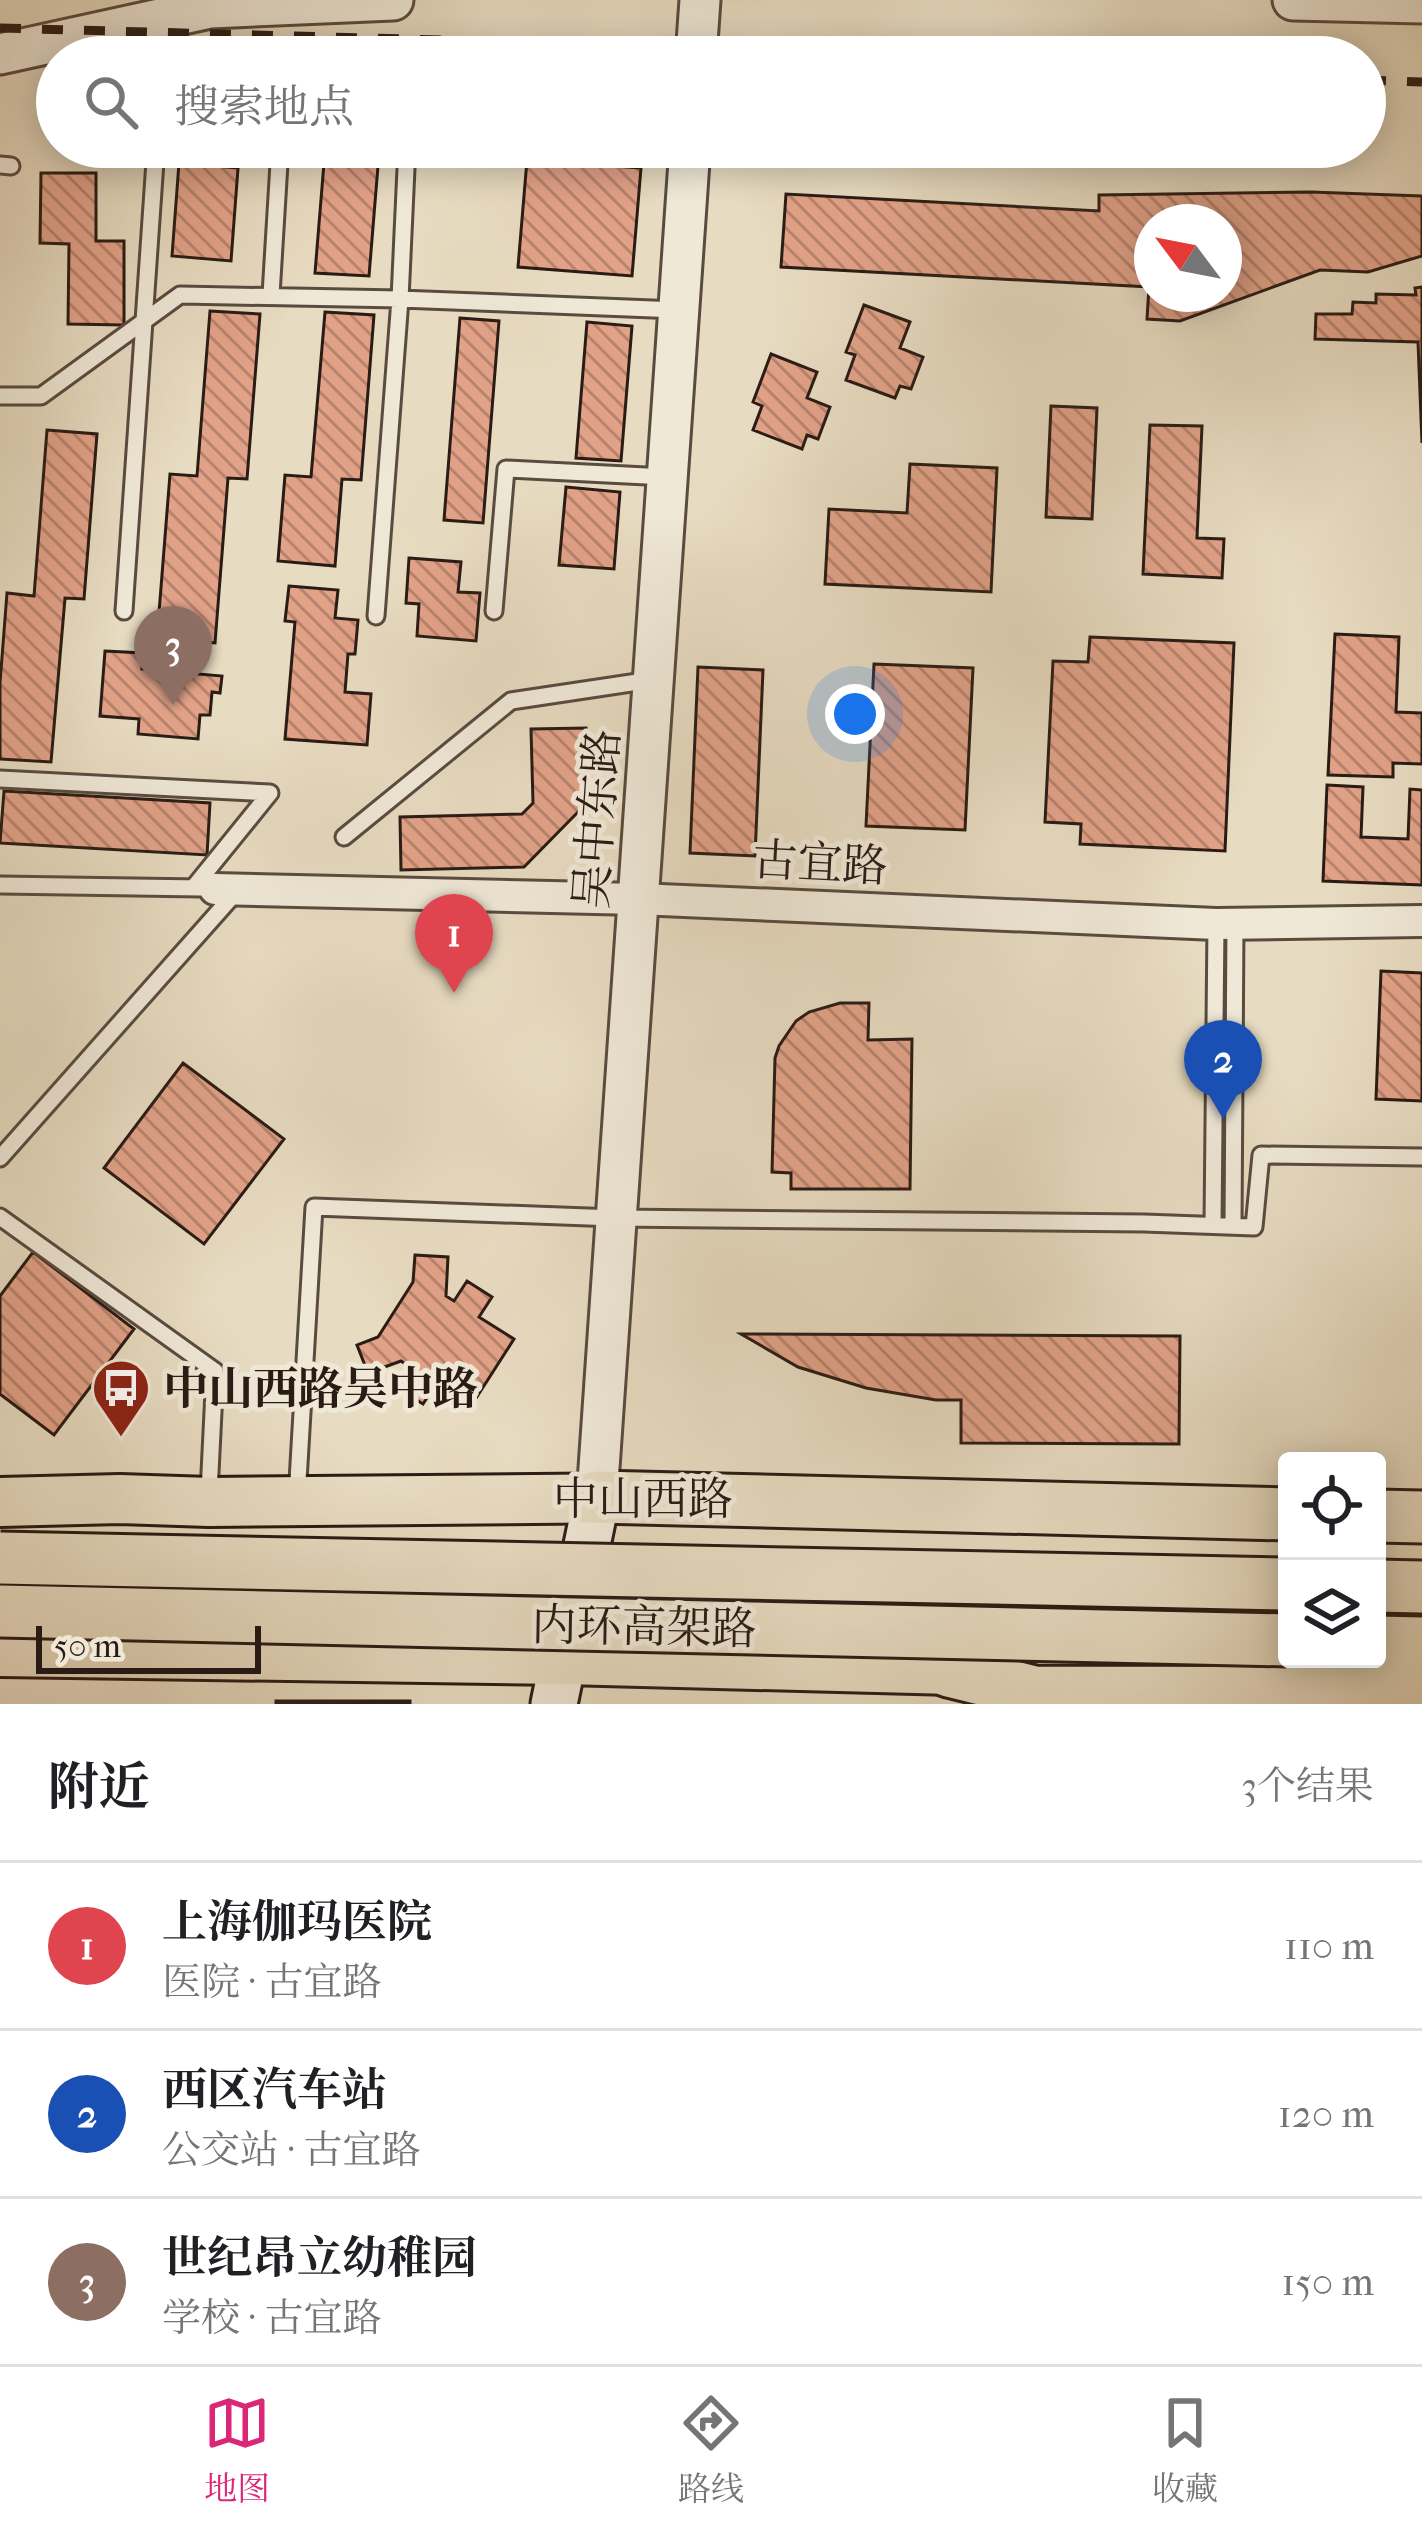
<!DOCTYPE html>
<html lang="zh">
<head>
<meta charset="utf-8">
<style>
  :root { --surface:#fff; --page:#f6f6f6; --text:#202124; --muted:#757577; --line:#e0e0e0; --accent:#db2777 }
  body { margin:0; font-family:"IM FELL French Canon","Noto Serif SC",serif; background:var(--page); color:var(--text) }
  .controls { position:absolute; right:36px; bottom:36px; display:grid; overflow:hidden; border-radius:12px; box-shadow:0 6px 30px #0003 }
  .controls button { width:108px; height:108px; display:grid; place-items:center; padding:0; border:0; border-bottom:3px solid var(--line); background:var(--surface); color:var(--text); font:60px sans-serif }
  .compass { position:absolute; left:1134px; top:204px; width:108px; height:108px; border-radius:50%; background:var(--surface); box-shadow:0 6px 30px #0003; rotate:302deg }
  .scale { position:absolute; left:36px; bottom:30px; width:225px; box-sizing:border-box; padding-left:12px; border:6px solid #2a1b15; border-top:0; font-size:33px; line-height:42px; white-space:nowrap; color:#2a1b15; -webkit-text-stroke:9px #efe8d7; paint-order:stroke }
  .you { position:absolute; left:855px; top:714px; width:42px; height:42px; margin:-30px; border:9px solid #fff; border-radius:50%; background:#1a73e8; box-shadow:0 0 0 18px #1a73e833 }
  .badge { display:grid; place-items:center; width:78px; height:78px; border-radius:50%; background:var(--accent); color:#fff; font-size:39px; font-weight:700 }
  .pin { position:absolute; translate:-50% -99px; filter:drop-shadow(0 3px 6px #0008) }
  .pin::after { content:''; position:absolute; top:63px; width:42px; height:36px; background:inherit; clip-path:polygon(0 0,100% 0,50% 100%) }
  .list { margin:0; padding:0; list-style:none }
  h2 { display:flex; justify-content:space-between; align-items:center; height:156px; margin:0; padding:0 48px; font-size:51px }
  h2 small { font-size:39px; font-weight:400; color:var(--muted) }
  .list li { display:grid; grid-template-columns:78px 1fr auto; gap:36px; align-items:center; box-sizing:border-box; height:168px; padding:0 48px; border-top:3px solid var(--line) }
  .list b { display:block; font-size:45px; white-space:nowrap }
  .list p { margin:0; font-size:39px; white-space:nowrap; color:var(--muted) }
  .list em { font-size:39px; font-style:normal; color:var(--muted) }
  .icon { flex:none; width:66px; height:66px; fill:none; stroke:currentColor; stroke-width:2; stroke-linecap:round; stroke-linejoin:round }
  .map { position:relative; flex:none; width:1422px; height:1704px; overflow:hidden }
  .search { position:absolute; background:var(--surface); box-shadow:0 6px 30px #0003; left:36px; right:36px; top:36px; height:132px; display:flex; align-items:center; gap:30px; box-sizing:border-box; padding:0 42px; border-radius:66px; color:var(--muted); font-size:45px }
  .sheet { height:660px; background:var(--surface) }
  nav { display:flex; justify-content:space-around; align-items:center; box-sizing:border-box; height:168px; border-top:3px solid var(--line); background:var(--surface); font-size:33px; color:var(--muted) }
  nav a { display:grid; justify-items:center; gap:6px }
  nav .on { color:var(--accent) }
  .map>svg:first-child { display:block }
  .building { fill:url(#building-back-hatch); stroke:#2a1b15; stroke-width:3; fill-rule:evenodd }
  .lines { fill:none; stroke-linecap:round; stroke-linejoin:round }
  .service-casing { stroke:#594b40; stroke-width:21 }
  .minor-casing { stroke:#594b40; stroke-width:36 }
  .tertiary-casing { stroke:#594b40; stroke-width:45 }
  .secondary-casing { stroke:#2a1b15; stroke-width:51 }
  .primary-casing { stroke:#2a1b15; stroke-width:54 }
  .trunk-casing { stroke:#2a1b15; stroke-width:57 }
  .service { stroke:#efe8d7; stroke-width:15 }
  .minor { stroke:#efe8d7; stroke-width:30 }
  .tertiary { stroke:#efe8d7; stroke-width:39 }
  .secondary { stroke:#efe8d7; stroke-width:45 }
  .primary { stroke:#e7dbc1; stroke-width:48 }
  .trunk { stroke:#e7dbc1; stroke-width:51 }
  .rail { stroke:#2a1b15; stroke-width:9; stroke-dasharray:21 21; stroke-linecap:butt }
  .trunk-bridge-casing { stroke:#2a1b15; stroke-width:57; stroke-linecap:butt }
  .trunk-bridge { stroke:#e7dbc1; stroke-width:51 }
  .labels { text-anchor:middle; stroke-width:10; stroke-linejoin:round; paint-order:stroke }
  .street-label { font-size:45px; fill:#2a1b15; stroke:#efe8d7 }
  .poi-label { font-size:45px; font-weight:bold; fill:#2a1b15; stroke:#efe8d7; text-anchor:start }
</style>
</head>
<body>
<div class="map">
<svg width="1422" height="1704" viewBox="0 0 1422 1704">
  <defs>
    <pattern id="building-back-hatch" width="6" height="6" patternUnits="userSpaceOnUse" patternTransform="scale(3)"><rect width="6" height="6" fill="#e2a288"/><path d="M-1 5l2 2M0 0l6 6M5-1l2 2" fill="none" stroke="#b7836e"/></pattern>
  </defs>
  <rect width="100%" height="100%" fill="#e7dbc1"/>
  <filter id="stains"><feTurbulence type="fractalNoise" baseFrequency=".00167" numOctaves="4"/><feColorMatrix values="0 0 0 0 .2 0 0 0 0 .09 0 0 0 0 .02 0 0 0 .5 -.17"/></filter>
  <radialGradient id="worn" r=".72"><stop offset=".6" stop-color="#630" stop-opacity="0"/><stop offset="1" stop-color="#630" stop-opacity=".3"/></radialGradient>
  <!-- building -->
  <path class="building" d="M527,160L641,168L632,276L518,267Z
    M179,163L238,168L231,261L172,256Z
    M324,163L378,166L369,276L315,273Z
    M41,173H96V241H124V325L68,324L69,244L40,243Z
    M1311,192L1422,196V256L1368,272L1320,270L1180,321L1147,319L1149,287L781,267L786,194L1099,211V195ZM1152,222H1224V294H1152Z
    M1422,287V443L1418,342L1315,339L1316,314H1352L1353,302L1376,303V294L1416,295L1415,288Z
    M864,305L910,322L900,348L923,357L911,389L900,386L895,398L846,380L855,355L846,352Z
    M210,311L260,314L247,479L228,478L215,643L157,638L170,474L197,476Z
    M325,312L374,315L361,480L342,479L335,566L278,561L285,475L311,477Z
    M460,318L499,321L483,523L444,520Z
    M587,322L632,326L621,461L576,458Z
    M771,354L817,372L807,398L830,407L818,439L807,435L802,449L753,430L762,406L753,402Z
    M1051,406L1097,408L1092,519L1046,517Z
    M1150,425L1202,426L1197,538L1224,539L1222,578L1143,574Z
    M47,430L97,434L84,599L65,598L51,762L0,759V683L7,593L34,596Z
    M910,464L997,468L991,592L825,584L829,509L907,513Z
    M566,487L620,492L614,569L559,565Z
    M409,558L461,562L458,592L480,593L476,641L417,636L419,604L406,603Z
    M289,586L338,590L335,618L358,620L355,654H348L345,692L371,694L367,745L285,739L295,622L285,621Z
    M1335,634L1399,637L1396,712L1422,713V764L1393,763V777L1328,775Z
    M1090,637L1234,643L1225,851L1080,844L1081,824L1045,822L1053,661L1088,662Z
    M105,651L143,653L142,669L222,676L220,693L212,692L210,715H200L198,739L138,734L139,719L100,716Z
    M874,664L973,668L965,830L866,826Z
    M698,667L763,670L755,856L690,853Z
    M586,728L588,811H579L524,867L401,870L400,817L522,814L533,803L531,729Z
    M1327,785L1363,787L1361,837L1408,839L1410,789L1422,790V885L1323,881Z
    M4,791L210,803L207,855L0,843Z
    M1381,971L1422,973V1101L1376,1099Z
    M840,1003H869L868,1040L912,1039L910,1189H791V1173L772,1172L775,1058L779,1046L796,1021L809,1012Z
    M183,1063L284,1139L204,1244L104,1168Z
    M33,1252L134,1329L54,1435L0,1394V1296Z
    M415,1255L448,1257L446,1296L454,1301L467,1281L492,1297L479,1317L514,1339L471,1406L436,1384L423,1404L398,1388L411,1368L401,1361L368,1373L357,1345L378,1337L413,1282Z
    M741,1334L1180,1336L1179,1444L961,1443V1400H936L866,1388L798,1367Z
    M276,1701H410V1704H276Z"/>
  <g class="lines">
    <!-- service casing -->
    <g class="service-casing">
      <path id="service" d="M0,165L11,166
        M271,295L280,147
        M0,396H41L180,295L400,299L678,310
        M124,611L156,147
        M494,611L506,469L666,477
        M376,616L400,299L407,147
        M0,779L270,793L193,888
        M344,837L511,701L651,680
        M0,885L201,888
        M0,1158L237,891
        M0,1217L215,1371L209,1493
        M1213,1225L1216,924
        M1233,1226L1235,924
        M297,1498L314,1207L615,1218L1144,1223L1254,1227L1261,1155L1422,1157"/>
    </g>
    <!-- minor casing -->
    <g class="minor-casing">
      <path id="minor" d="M215,889L638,899L1216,924L1422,921"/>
    </g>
    <!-- tertiary casing -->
    <g class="tertiary-casing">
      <path id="tertiary" d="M1293,0L1422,3
        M0,54L210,8L393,0
        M696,57L700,0
        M597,1497L690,147"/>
    </g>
    <!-- secondary casing -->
    <g class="secondary-casing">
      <path id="secondary" d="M554,1704L597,1497"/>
    </g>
    <!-- primary casing -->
    <g class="primary-casing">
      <path id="primary" d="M0,1502L120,1499L209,1502L637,1498
        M0,1652L565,1660L991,1671"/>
    </g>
    <!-- trunk casing -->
    <g class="trunk-casing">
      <path id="trunk" d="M597,1497L1287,1514
        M1377,1516L1422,1517
        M1377,1586L1422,1587
        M1377,1642L1422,1643
        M949,1671L1034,1692L1422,1693"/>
    </g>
    <!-- service -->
    <use href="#service" class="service"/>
    <!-- minor -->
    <use href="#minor" class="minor"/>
    <!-- tertiary -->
    <use href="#tertiary" class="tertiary"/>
    <!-- secondary -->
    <use href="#secondary" class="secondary"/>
    <!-- primary -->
    <use href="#primary" class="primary"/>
    <!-- trunk -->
    <use href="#trunk" class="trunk"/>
    <!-- rail -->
    <path class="rail" d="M0,28L1065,57
      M1365,80L1422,82"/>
    <!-- trunk-bridge casing -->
    <g class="trunk-bridge-casing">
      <path id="trunk-bridge" d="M0,1558L1287,1584
        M0,1611L1287,1640"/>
    </g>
    <!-- trunk-bridge -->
    <use href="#trunk-bridge" class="trunk-bridge"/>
  </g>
  <!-- icons -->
  <defs>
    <g id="bus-pin" transform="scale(3)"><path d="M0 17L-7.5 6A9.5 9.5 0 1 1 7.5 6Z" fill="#8f2418" stroke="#efe8d7"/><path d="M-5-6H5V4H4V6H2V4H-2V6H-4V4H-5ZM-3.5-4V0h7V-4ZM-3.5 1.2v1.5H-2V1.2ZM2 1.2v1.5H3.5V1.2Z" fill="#fff"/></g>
  </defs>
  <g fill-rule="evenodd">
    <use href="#bus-pin" x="121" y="1388"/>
  </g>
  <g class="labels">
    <!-- street labels -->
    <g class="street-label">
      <text transform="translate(596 819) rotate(-86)" y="16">吴中东路</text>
      <text transform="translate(820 862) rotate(3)" y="16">古宜路</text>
      <text x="643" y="1514">中山西路</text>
      <text transform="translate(644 1626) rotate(1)" y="16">内环高架路</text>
    </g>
    <!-- poi labels -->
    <g class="poi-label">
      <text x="163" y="1404">中山西路吴中路</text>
    </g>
  </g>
  <rect width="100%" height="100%" filter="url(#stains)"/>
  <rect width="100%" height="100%" fill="url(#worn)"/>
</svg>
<div class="controls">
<button><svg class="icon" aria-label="locate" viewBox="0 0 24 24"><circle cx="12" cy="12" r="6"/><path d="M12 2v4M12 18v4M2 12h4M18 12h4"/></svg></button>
<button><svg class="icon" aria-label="layers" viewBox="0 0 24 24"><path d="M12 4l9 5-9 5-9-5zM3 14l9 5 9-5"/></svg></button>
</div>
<svg class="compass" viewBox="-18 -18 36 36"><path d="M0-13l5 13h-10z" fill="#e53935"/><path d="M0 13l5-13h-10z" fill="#757577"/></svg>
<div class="scale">50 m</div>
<div class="you"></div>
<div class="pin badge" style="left:454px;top:993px;background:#e0444e">1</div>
<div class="pin badge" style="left:1223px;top:1119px;background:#1a4fb4">2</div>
<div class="pin badge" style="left:173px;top:705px;background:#8d6e63">3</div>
<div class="search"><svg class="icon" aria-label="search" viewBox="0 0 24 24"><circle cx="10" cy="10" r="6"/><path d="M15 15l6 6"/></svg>搜索地点</div>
</div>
<section class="sheet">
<h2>附近<small>3个结果</small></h2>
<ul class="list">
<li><span class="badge" style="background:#e0444e">1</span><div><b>上海伽玛医院</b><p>医院 · 古宜路</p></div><em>110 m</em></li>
<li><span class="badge" style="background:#1a4fb4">2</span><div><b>西区汽车站</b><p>公交站 · 古宜路</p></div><em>120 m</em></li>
<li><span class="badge" style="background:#8d6e63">3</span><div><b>世纪昂立幼稚园</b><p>学校 · 古宜路</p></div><em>150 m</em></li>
</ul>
</section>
<nav>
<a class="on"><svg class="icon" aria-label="map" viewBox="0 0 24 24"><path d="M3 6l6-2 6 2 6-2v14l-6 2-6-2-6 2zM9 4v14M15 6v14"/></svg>地图</a>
<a><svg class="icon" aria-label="directions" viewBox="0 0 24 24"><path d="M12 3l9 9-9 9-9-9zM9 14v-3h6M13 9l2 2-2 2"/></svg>路线</a>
<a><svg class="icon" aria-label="saved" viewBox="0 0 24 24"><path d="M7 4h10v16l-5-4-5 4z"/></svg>收藏</a>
</nav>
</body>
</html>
